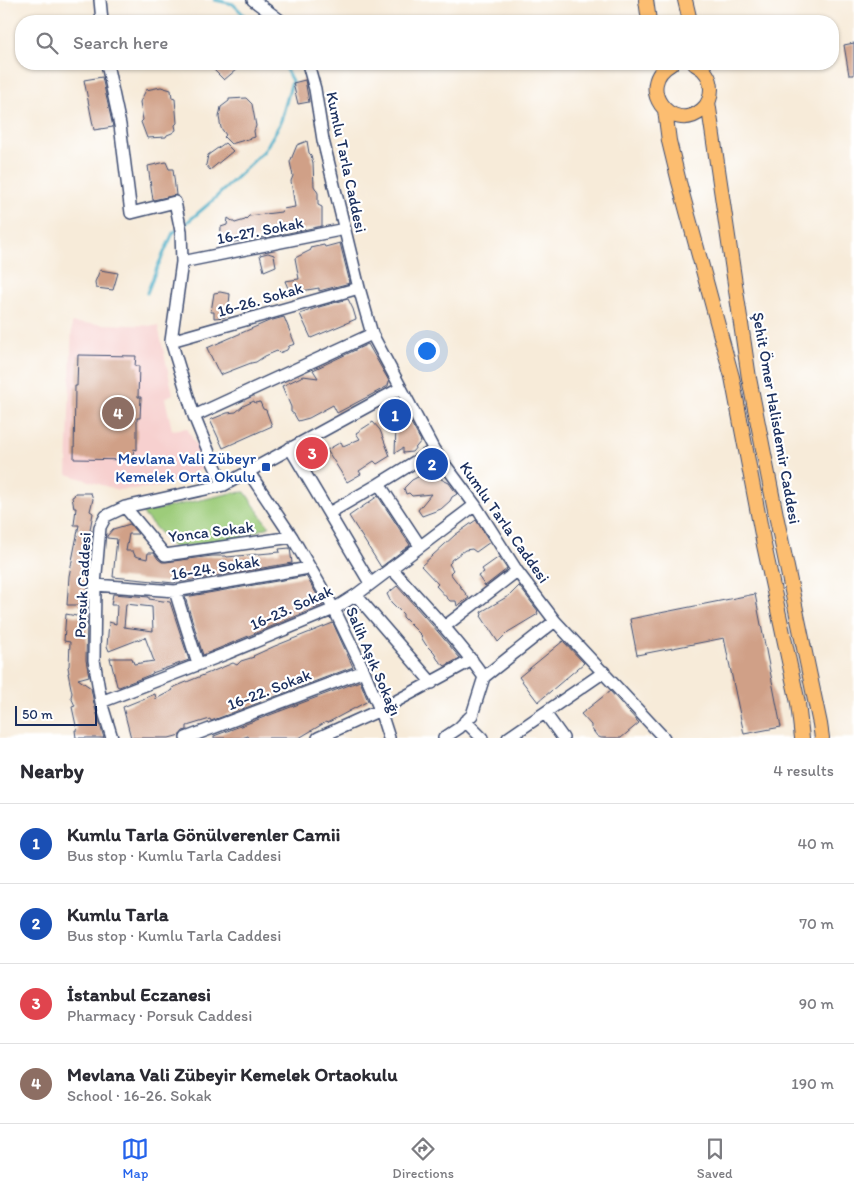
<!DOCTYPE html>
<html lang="en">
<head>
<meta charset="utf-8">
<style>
  :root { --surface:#fff; --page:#f7f7f7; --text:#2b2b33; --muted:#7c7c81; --line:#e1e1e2; --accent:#2563eb }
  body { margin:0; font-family:Itim,sans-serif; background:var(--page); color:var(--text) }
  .scale { position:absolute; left:15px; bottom:12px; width:82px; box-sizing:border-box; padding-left:5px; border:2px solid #1b2f5e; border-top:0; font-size:14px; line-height:18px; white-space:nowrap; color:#1b2f5e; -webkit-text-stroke:4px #fff; paint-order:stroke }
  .you { position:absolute; left:426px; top:350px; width:18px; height:18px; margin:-12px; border:4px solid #fff; border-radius:50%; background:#1a73e8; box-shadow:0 0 0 8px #1a73e833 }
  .badge { display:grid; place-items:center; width:32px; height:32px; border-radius:50%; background:var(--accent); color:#fff; font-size:16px; font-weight:700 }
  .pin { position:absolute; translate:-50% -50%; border:2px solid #fff; box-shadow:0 1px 5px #0006 }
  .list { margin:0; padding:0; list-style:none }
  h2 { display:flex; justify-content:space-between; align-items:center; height:65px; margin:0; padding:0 20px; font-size:21px }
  h2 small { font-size:16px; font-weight:400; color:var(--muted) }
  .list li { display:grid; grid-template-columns:32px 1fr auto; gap:15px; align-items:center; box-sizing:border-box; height:80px; padding:0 20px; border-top:1px solid var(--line) }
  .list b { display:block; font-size:19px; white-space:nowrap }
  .list p { margin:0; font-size:16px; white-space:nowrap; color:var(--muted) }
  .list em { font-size:16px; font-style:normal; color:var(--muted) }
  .icon { flex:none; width:28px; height:28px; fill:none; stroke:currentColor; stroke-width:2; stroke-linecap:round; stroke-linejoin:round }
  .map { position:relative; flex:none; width:854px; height:738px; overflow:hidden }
  .search { position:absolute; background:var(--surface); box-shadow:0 1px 4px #0004; left:15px; right:15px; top:15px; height:55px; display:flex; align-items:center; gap:12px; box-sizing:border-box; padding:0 18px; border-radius:20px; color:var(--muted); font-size:19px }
  .sheet { height:385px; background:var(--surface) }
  nav { display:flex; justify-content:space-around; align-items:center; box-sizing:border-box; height:70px; border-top:1px solid var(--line); background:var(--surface); font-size:14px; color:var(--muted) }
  nav a { display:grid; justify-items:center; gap:2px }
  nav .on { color:var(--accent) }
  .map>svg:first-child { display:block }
  .built { fill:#f7d0cf }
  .green { fill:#9dcc7a; stroke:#5c7e6c }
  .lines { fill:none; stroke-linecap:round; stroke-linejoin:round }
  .stream { stroke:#48aec7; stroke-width:3 }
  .building { fill:#d0a087; fill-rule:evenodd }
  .minor-casing { stroke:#3c4b70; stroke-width:14 }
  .major-casing { stroke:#3c4b70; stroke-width:16 }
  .minor { stroke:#fff; stroke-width:11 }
  .major { stroke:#fcbd6f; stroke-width:14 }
  .transit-dot { fill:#1a4fb4; stroke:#fff; stroke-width:2 }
  .labels { text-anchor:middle; stroke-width:4.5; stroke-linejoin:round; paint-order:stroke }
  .street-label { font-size:16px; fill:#1b2f5e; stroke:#fff }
  .transit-label { font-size:16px; fill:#164399; stroke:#fff; text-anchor:end }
</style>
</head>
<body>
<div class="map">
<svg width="854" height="738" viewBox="0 0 854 738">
  <rect width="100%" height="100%" fill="#fff"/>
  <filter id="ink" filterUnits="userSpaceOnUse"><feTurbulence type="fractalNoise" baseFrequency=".02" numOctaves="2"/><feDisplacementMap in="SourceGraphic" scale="10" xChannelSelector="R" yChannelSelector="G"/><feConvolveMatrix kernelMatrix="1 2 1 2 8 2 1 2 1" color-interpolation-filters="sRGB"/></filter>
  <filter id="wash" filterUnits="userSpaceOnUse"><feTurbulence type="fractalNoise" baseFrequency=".0096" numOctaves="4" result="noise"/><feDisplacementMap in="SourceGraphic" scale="20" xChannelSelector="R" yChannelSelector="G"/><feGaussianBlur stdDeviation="1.12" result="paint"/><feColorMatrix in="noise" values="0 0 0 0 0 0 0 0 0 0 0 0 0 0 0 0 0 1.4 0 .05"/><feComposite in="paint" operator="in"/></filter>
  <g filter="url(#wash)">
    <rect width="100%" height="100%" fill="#f7ebd9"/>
    <!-- built -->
    <path class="built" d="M72,323L158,326L173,394L165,398L172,430L187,428L207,467L160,487L118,490L67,474Z"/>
    <!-- green -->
    <path class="green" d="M245,492L269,527L239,538L174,548L142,513L232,493Z"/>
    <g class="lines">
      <!-- stream -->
      <path class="stream" d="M215,0L233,4L250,21
        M184,225L211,202L264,151L280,124L292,81L283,64
        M147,293L156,270L173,233L177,230"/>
    </g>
    <g id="blocks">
      <!-- building -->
      <path class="building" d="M854,43V75H849L844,45Z
        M208,64H243L224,80Z
        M102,77L113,127L94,130L84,80Z
        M305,80L309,102L298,104L293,83Z
        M161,87L171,90L172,98L175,99L177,123L175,125L176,130L172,133L167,135L166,137L147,138L141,122L143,120L140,102L146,90Z
        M246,98L252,104L256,126L254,131L255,137L231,144L224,137L226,135L221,128L219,117L221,107L229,101V99Z
        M307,141L309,153L311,155L313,163L314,186L318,193V205L322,207V226L279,235L220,244L221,227L227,225L228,218L235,223L245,220L249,216L281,212L283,209L295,207L291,181L293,176L290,162L297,145Z
        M225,143L233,151L210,170L206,165L208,155Z
        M166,162L169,169H173L176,195L153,200L148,166Z
        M340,243L350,283L319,291V288L290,293L285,281L299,279L295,258L311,250L310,248L324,245L325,247Z
        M268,253L274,255L276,266L264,271L260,255Z
        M100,270L118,273L113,290L96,288L95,282Z
        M220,292L230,294L228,314L225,317L214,318V312H211L214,293Z
        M348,299L353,309L356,319L311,338L300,314L319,307Z
        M284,317L295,344L289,346L287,350L279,353L277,351L265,356L256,362L251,363L220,375L207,348L269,321Z
        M368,344L389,381L388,386L337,413L333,405L309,418L298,421L294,414L291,412V407L282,386L303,376L318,378L313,370Z
        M78,355L136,356L135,366H139L138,397H141L140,418H137V450L134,449L132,460L74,459L75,386H77Z
        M254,401L255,403L260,402L263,409L266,410L272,426L223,448L210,420L227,413L236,412L243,406Z
        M373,422L380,430L390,456L377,464L374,461L359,471L361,474L347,482L327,450L341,442L343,446L360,439L356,433Z
        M402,423H411L421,441L412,452L403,453V448L395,453L396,428Z
        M437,467L444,476L441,479L449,483L457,494L452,497L450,501L441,509L422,516L418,510L431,494L412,496L409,493L406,494L404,488L412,480Z
        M75,493H91L93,499L90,511L93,513L90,530L92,531L88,584L87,605H67L69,576L79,525H74L76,508H74L72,497L74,496Z
        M378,496L410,545L381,567L349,516Z
        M476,520L490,542L476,552L472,549L465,550L451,560V562L449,564L453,570L450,573L469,598L457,606L456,601H450L436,586L438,584L421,566L455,535Z
        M130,524L138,534H129L126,551H133L135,556L147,559L148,553H154L158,559L162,562H166L212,556H226L227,557L280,552L279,549L290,548L292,563L180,582V581L174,583L113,577L117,539L107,538V536L113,529Z
        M499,557L507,569L485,586L478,576L484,572L482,569Z
        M306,576L323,605L203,655L185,597Z
        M397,586L433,626L460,658L445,666L438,660L434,653L426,645L421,637L422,636L403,617V614L391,602L387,594Z
        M519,586L538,611L537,612L538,614L508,632L498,642L481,616L482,615L481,612L510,595Z
        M113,594L149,597V599L170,602L189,660L152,673V674L119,687L117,686L110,658H132L134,664L154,661L145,637L109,651L107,646L109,622L116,624L117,605H111ZM126,604L152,607L153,631L124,627Z
        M755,594L781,727L744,734L724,638L637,655L630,619Z
        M66,614L87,618L86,660L89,676L78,679L91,688L94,704L104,738H76L75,730H77L72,707L75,706L71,697L72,693L68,673H69L68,667L69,666L70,642L64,641Z
        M333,623L353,667L211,721L210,719L187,726V730L183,731L180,735L169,738H131L123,707L155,694L156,699L173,690L172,688L233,663L237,665L241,661L254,657L253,656L275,646Z
        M563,641L584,663L538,702L519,677Z
        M360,681L368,701L327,723L326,722L299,738H249L248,736L242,738H214V736Z
        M610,691L639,723L621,738H601L597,736L591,728V725L581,714Z"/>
    </g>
  </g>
  <g filter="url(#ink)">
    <use href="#blocks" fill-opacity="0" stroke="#3c4b70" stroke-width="1"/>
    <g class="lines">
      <!-- minor casing -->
      <g class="minor-casing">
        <path id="minor" d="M100,0L102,21
          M253,0L281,21
          M107,64L120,125L131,213L175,202L181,231L182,262L171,341L194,416L212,460L224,485
          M308,64L315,89L323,140L359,288L372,334L401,388L434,450L475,505L517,571L555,621L664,738
          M182,262L345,229
          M171,341L359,288
          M194,416L372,334
          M290,448L370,583
          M248,471L292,537L334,609L364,671L380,710L389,738
          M379,484L420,546
          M125,507L165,555L292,537
          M329,513L379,484L434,450
          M391,568C423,603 456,638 484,677L472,715L459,728L444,738
          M95,585L175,591L309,568
          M175,591L198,664
          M356,595L432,683
          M444,627L517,571
          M484,677L555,621
          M101,702L228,653L334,609L356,595L475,505
          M545,713L563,738
          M465,721L482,738
          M112,738L101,702L94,660L95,585L100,527L106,516L125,507L224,485L401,388
          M186,738L364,671
          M318,738L380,710L472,660
          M508,738L604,672"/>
      </g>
      <!-- major casing -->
      <g class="major-casing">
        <path id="major" d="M646,0L649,21
          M685,0L690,21
          M671,64C634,85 671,136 702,110C708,105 711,97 711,89C711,78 705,69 695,64
          M708,102L749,378L776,515L820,724L822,738
          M665,110L669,141L679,182L732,377L764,545L798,703L802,738"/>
      </g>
      <!-- minor -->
      <use href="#minor" class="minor"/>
      <!-- major -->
      <use href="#major" class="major"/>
    </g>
  </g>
  <!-- markers -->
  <rect class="transit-dot" x="261" y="462" width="10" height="10" rx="2.5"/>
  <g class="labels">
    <!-- street labels -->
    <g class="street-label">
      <text transform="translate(347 162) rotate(78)" y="6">Kumlu Tarla Caddesi</text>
      <text transform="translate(260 230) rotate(-11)" y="6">16-27. Sokak</text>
      <text transform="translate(260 299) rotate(-16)" y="6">16-26. Sokak</text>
      <text transform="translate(777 418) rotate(80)" y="6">Şehit Ömer Halisdemir Caddesi</text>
      <text transform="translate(505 522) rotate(55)" y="6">Kumlu Tarla Caddesi</text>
      <text transform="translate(211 531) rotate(-7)" y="6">Yonca Sokak</text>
      <text transform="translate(215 567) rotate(-9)" y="6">16-24. Sokak</text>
      <text transform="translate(82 585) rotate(-87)" y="6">Porsuk Caddesi</text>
      <text transform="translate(291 607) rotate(-24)" y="6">16-23. Sokak</text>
      <text transform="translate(374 661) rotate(67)" y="6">Salih Aşık Sokağı</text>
      <text transform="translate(269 689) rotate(-21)" y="6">16-22. Sokak</text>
    </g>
    <!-- transit labels -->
    <g class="transit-label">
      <text x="256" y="464">Mevlana Vali Zübeyr<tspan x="256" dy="18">Kemelek Orta Okulu</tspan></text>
    </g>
  </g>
</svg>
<div class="scale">50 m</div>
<div class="you"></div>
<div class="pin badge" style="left:395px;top:415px;background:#1a4fb4">1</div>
<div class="pin badge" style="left:432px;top:464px;background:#1a4fb4">2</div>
<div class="pin badge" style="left:312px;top:453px;background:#e0444e">3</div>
<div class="pin badge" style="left:118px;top:413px;background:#8d6e63">4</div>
<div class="search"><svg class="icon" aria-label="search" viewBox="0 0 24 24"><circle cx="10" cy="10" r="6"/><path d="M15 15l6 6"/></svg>Search here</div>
</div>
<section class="sheet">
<h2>Nearby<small>4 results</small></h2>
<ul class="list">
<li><span class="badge" style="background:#1a4fb4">1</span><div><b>Kumlu Tarla Gönülverenler Camii</b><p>Bus stop · Kumlu Tarla Caddesi</p></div><em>40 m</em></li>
<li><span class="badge" style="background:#1a4fb4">2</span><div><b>Kumlu Tarla</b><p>Bus stop · Kumlu Tarla Caddesi</p></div><em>70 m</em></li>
<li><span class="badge" style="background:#e0444e">3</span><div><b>İstanbul Eczanesi</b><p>Pharmacy · Porsuk Caddesi</p></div><em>90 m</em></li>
<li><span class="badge" style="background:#8d6e63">4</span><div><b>Mevlana Vali Zübeyir Kemelek Ortaokulu</b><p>School · 16-26. Sokak</p></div><em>190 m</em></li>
</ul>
</section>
<nav>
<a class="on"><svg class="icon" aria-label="map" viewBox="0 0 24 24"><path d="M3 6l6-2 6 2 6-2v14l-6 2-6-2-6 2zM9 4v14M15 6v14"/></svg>Map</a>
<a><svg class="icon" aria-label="directions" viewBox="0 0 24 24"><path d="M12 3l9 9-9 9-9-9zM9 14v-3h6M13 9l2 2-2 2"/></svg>Directions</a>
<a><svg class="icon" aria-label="saved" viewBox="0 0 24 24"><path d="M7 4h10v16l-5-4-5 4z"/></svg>Saved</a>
</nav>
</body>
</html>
